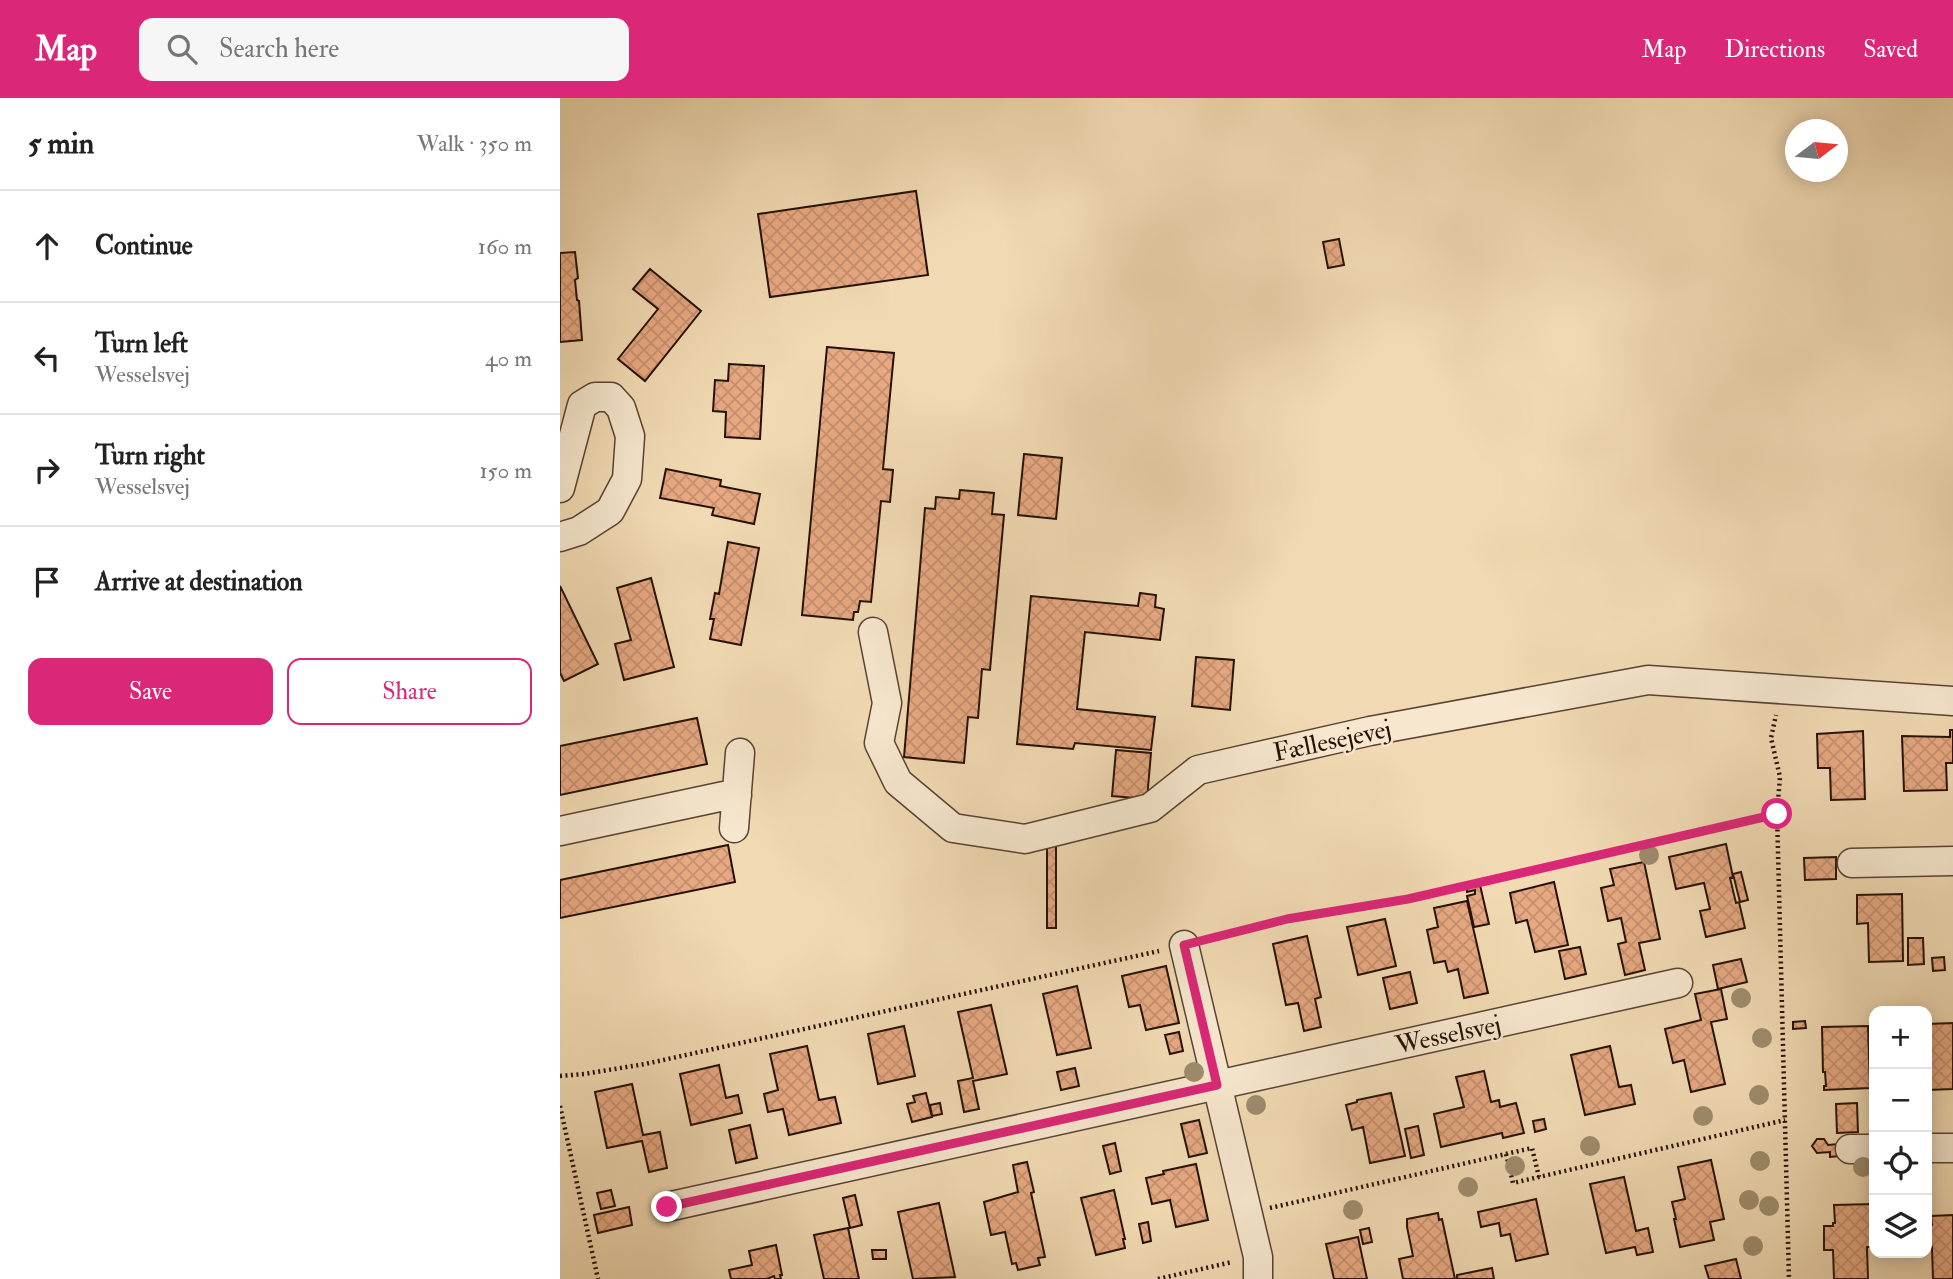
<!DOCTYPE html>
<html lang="en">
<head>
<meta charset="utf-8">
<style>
  :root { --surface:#fff; --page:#f6f6f6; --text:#222; --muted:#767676; --line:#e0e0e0; --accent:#db2777 }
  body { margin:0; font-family:"IM FELL Double Pica",serif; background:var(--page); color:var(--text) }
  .controls { position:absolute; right:21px; bottom:21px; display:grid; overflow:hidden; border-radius:14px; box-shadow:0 4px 18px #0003 }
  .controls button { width:63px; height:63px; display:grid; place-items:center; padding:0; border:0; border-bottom:2px solid var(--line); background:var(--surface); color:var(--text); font:35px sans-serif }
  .compass { position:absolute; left:1225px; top:21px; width:63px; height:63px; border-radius:50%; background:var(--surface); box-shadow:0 4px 18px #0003; rotate:74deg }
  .stop { position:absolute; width:21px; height:21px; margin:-16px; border:5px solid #db2777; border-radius:50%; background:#fff }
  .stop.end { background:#db2777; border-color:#fff; box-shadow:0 2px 7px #0008 }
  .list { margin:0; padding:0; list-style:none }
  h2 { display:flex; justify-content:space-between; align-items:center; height:91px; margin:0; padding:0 28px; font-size:30px }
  h2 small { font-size:23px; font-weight:400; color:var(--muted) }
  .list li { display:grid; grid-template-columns:46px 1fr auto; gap:21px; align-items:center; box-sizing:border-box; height:112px; padding:0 28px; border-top:2px solid var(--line) }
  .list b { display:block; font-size:26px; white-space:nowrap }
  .list p { margin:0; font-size:23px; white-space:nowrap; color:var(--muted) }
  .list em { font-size:23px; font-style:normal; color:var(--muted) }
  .actions { display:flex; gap:14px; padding:21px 28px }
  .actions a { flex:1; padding:16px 0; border:2px solid var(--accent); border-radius:14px; text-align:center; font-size:24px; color:var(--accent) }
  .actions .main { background:var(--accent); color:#fff }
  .icon { flex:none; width:38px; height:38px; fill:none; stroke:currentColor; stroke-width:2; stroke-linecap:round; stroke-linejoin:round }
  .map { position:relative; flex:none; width:1393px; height:1181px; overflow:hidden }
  header { display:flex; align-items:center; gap:42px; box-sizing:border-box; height:98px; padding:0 35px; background:var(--accent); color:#fff }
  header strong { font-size:33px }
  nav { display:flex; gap:38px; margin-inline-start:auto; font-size:24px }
  .search { width:490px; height:63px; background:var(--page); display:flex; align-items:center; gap:18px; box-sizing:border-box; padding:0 24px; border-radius:14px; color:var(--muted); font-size:26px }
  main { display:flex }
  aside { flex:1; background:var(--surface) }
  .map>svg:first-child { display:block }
  .building { fill:url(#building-cross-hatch); stroke:#251007; stroke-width:2 }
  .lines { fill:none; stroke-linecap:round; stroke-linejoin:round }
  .minor-casing { stroke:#584232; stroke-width:31 }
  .path { stroke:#251007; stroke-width:4.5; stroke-dasharray:2 3.5; stroke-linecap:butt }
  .minor { stroke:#f6e7ce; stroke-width:28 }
  .tree { fill:#9e8c6d }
  .route { stroke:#db2777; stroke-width:9 }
  .labels { text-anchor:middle; stroke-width:5; stroke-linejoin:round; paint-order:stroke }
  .street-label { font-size:26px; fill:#251007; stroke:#f6e7ce }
</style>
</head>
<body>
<header>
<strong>Map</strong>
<div class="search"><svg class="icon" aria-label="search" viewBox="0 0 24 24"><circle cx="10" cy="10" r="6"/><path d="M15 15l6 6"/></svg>Search here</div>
<nav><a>Map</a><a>Directions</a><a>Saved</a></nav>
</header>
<main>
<aside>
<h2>5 min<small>Walk · 350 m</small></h2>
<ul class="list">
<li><svg class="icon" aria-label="ahead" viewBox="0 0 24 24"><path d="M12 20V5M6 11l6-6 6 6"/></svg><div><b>Continue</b></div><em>160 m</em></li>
<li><svg class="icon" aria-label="left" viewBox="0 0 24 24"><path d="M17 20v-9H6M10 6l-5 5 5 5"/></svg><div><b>Turn left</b><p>Wesselsvej</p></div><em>40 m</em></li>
<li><svg class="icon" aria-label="right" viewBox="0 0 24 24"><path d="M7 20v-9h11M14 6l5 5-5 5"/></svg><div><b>Turn right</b><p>Wesselsvej</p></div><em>150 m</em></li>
<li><svg class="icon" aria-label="arrive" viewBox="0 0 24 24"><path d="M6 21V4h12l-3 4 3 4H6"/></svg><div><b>Arrive at destination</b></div></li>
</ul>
<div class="actions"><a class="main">Save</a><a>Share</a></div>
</aside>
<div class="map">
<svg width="1393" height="1181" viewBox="0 0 1393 1181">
  <defs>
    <pattern id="building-cross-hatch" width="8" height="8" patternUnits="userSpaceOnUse" patternTransform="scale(1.75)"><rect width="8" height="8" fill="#e7a982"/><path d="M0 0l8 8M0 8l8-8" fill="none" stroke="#c6906f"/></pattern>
  </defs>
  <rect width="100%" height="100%" fill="#f1dab3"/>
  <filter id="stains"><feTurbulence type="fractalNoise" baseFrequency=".00286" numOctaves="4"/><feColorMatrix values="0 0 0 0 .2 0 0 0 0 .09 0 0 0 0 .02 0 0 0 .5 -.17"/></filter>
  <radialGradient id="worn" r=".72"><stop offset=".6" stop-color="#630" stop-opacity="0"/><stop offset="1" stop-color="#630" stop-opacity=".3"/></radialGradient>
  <!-- building -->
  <path class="building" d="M356,93L368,177L210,199L198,116Z
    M779,141L784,167L768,170L763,144Z
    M15,154L18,180L15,182L17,202L19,203L22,242L0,244V155Z
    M90,171L141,213L85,283L58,261L98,211L73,191Z
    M267,249L334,255L323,371L333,372L330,404L321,403L311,504L300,503L298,514H294L293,522L242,517Z
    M169,266L204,268L200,341L165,339L166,314L153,313L155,282L168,283Z
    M464,356L502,360L496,421L458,417Z
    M106,371L161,382L160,388L200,396L194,426L152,417L154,410L100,400Z
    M400,392L434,395L432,416L444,417L430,572L422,571L418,620L408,619L404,665L344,659L365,410L375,411L376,399L399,401Z
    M168,444L199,450L181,547L150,541L154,521H150L155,495L159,496Z
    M91,480L114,569L64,582L55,546L71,542L57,490Z
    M0,488L38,566L4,583L0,575Z
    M580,495L596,497L595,509L604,511L600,542L525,534L517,611L595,619L591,652L515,645L513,651L457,646L471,498L578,508Z
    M636,559L674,562L670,612L632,608Z
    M137,620L147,666L0,697V648Z
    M1390,632H1393V665H1386L1387,692L1344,693L1342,638L1390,639Z
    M1303,633L1305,701L1271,702L1270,670H1258L1257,636Z
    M556,652L591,655L587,701L552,698Z
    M1166,746L1173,779L1170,780L1176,805L1179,804L1185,830L1146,839L1140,813L1150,811L1144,785L1116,791L1109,759Z
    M168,747L175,784L0,820V782Z
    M487,747H496V830H487Z
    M1276,759V781L1245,782L1244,760Z
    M1084,764L1100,841L1079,845L1085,872L1065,877L1058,846L1066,844L1061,820L1048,823L1041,790L1054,787L1050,771Z
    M1181,774L1188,802L1180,804L1173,776Z
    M994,784L1008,847L975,854L967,822L956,825L950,795Z
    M920,787L929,826L914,829L907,798L915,796V792L907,794V790Z
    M1342,796L1343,863L1309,864L1308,825L1297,826V797Z
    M907,803L928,895L904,900L898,871L888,874L885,863L874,865L867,832L878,829L874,810Z
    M825,821L836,868L798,877L787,829Z
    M747,838L761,899L755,901L761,929L744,933L738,905L726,907L713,846Z
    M1348,840H1363L1364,866L1348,867Z
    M1020,849L1026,876L1005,881L999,853Z
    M1384,859L1385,872L1373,873L1372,860Z
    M1181,861L1187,884L1158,891L1153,867Z
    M606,868L619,925L586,932L580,907L569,909L562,878Z
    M850,874L857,905L830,911L823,880Z
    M517,888L531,950L497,957L483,896Z
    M1161,891L1167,921L1151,924L1165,986L1131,994L1124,962L1113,965L1105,931L1141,922L1135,896Z
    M431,907L447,976L413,983L419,1011L404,1014L398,983L413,980L398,914Z
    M1245,923L1246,930L1233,931V924Z
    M1393,925V991L1368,992L1367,990V926Z
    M344,928L355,978L318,986L308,936Z
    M1308,928L1310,990L1264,992V988H1266L1265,974H1263L1262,929Z
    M619,934L623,953L610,956L605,937Z
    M247,948L259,1002L275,999L281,1025L229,1037L223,1011L208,1014L204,996L218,992L210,956Z
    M1050,948L1059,989L1071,987L1075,1006L1025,1017L1011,957Z
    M159,967L166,1000L178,997L182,1015L131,1027L120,976Z
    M515,970L519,988L501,992L497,974Z
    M924,973L931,1004L939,1002L940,1009L956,1005L964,1035L943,1040L942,1035L881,1049L874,1016L904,1009L896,979Z
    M72,986L83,1037L100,1034L107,1070L89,1074L82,1043L47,1050L35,994Z
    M366,995L372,1019L352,1024L347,1006L355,1004L353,998Z
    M831,995L845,1058L810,1065L803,1029L792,1032L786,1007L797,1004V1002Z
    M380,1005L382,1016L372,1018L370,1007Z
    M1297,1005L1298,1034L1277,1035L1276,1006Z
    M984,1021L986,1031L975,1034L973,1023Z
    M639,1022L647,1055L629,1059L621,1026Z
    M190,1027L197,1060L176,1065L169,1032Z
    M858,1028L864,1057L851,1060L845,1031Z
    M1257,1041H1264L1268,1047L1278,1046L1280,1058L1270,1059V1054L1257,1055L1252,1048Z
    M555,1045L561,1073L550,1076L543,1048Z
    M1151,1062L1164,1121L1150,1124L1154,1142L1120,1149L1114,1121H1116L1112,1104L1125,1101L1118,1069Z
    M467,1064L474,1094L471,1095L485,1159L478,1160L480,1167L458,1172L456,1165L452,1166L445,1134L431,1137L424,1104L458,1094L453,1067Z
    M636,1066L648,1122L616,1129L610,1102L592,1106L586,1080L604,1076L603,1073Z
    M1064,1079L1076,1133L1088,1130L1093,1154L1077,1157L1075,1149L1046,1155L1030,1086Z
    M51,1092L55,1108L41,1111L37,1095Z
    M554,1092L565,1141H563L565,1150L536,1157L521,1100Z
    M295,1097L302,1127L290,1130L283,1100Z
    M976,1101L988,1156L956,1163L950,1136L941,1138L939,1125L921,1129L918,1114Z
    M379,1105L395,1179L353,1181L338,1114Z
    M1314,1106V1149H1307L1308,1181H1274L1273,1152H1264V1128H1273V1125H1275L1274,1107Z
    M69,1109L72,1127L38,1135L34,1117Z
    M878,1115L879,1122L882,1121L895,1181H843L839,1161L853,1158L847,1129V1121Z
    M1393,1117V1181H1373L1372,1149L1367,1150V1127H1372L1371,1118Z
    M588,1124L591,1143L583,1145L579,1126Z
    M288,1130L299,1181H264L254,1137Z
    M809,1130L812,1144L803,1146L800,1132Z
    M798,1139L807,1181H774L766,1146Z
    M216,1147L222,1177H220L221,1181H215L214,1178L207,1181H171L169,1172L192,1167L189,1153Z
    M312,1152H326V1161H313Z
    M1176,1161L1181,1181H1149L1145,1168Z
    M932,1170L934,1181H897V1177Z"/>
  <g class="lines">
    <!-- minor casing -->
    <g class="minor-casing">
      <path id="minor" d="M0,390L22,307L35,299H51L61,310L70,338L67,381L50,413L19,433L0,439
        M313,534L327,605L319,645L338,684L393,730L465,741L590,710L638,672L810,633L1088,582L1393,603
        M174,730L180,655
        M0,733L164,698L177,697
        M1292,765L1393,763
        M624,847L698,1159V1181
        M1367,1050H1393
        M1290,1051H1314
        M107,1109L1118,885"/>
    </g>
    <!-- path -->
    <path class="path" d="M1217,715L1229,1181
      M648,841L727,821L848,801L1217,715L1220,679L1211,640L1216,617
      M0,978L24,976L85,966L599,853
      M0,1008L38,1181
      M946,1056L953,1085L1225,1022
      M710,1110L972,1050L979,1079
      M598,1181L672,1164"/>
    <!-- minor -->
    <use href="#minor" class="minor"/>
  </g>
  <!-- trees -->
  <g class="tree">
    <circle cx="1089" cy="757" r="10"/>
    <circle cx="1181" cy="900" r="10"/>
    <circle cx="1202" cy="940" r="10"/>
    <circle cx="634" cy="974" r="10"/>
    <circle cx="1199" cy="997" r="10"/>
    <circle cx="696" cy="1007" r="10"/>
    <circle cx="1143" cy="1018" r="10"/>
    <circle cx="1030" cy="1048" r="10"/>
    <circle cx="1200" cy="1063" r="10"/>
    <circle cx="955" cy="1068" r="10"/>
    <circle cx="1303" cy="1069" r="10"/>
    <circle cx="908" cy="1089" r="10"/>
    <circle cx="1189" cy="1102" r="10"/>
    <circle cx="1209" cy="1108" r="10"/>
    <circle cx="793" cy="1112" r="10"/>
    <circle cx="1193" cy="1148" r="10"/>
  </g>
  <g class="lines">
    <!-- route -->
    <path class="route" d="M107,1109L657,987L624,847L727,821L848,801L1217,716"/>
  </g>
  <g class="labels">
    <!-- street labels -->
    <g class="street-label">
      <text transform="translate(772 642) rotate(-12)" y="9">Fællesejevej</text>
      <text transform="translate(888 936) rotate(-12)" y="9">Wesselsvej</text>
    </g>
  </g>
  <rect width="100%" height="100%" filter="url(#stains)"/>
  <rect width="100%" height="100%" fill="url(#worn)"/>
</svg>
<div class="controls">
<button>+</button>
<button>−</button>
<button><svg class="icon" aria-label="locate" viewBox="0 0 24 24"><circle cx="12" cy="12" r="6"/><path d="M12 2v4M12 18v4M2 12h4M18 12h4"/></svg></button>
<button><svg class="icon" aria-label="layers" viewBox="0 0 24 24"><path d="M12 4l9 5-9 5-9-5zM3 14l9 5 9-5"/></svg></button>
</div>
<svg class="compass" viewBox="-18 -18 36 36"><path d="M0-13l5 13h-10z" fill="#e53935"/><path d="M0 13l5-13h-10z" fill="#767676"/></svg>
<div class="stop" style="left:1217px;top:716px"></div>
<div class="stop end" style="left:107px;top:1109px"></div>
</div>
</main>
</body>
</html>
